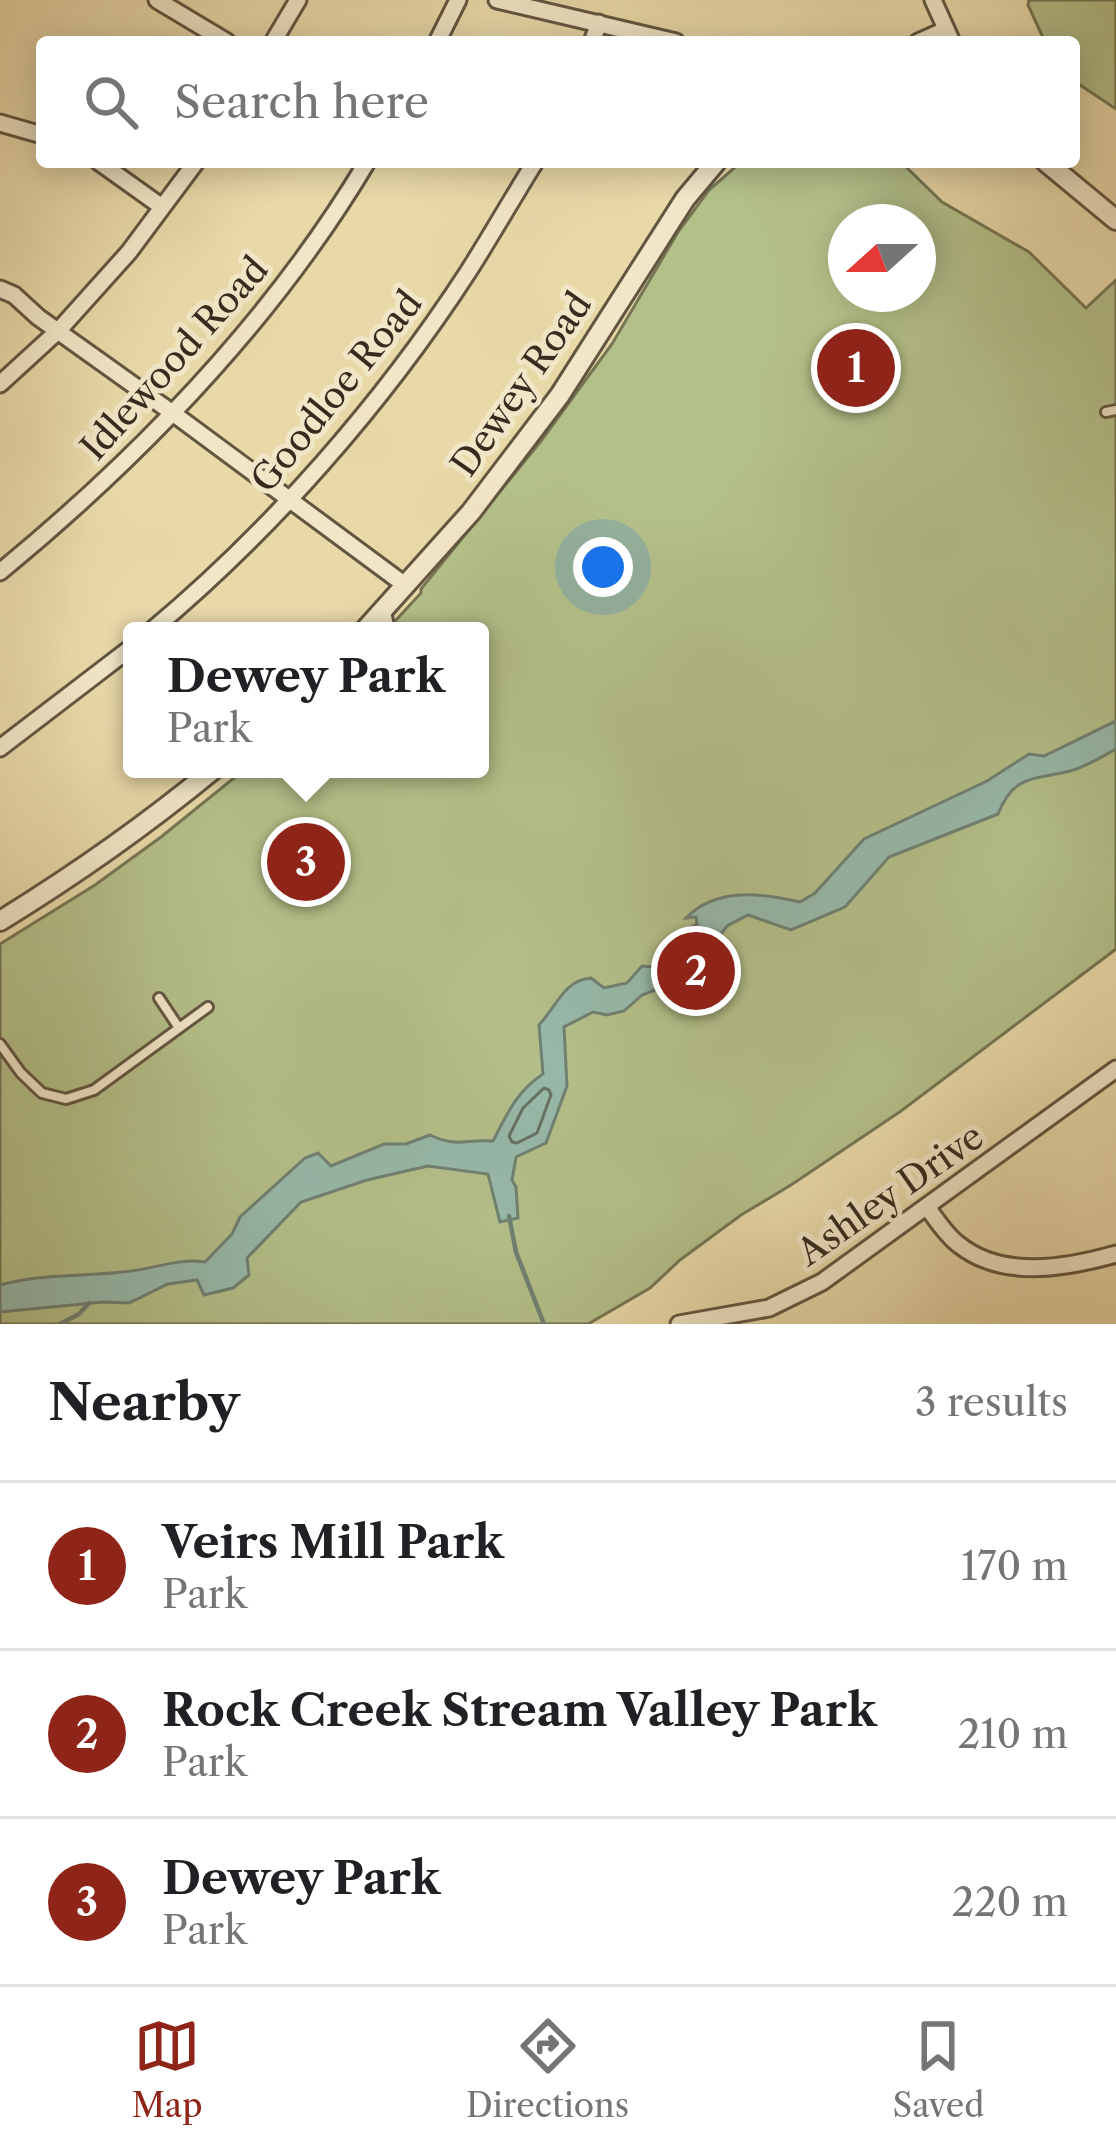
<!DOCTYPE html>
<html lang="en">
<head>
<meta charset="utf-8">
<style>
  :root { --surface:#fff; --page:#f2f2f2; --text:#202124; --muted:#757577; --line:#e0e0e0; --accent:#8f2418 }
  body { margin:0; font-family:"Libre Caslon Text",serif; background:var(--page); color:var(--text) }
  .compass { position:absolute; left:828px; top:204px; width:108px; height:108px; border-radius:50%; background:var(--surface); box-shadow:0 6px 30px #0003; rotate:249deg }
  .you { position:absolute; left:603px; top:567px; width:42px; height:42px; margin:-30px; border:9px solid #fff; border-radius:50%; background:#1a73e8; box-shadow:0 0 0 18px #1a73e833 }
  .badge { display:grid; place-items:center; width:78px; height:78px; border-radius:50%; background:var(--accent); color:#fff; font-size:39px; font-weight:700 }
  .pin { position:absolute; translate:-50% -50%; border:6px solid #fff; box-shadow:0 3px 12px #0006 }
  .popup { position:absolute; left:123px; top:622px; width:366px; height:156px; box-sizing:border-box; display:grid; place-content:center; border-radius:12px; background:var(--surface); filter:drop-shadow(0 3px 9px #0005); font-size:39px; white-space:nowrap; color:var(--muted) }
  .popup b { font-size:45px; color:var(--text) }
  .popup::after { content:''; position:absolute; left:50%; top:100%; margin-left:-24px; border:24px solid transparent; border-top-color:var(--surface) }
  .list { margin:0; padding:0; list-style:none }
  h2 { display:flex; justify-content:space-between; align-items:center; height:156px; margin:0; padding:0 48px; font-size:51px }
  h2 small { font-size:39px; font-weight:400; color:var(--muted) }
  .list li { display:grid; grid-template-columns:78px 1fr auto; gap:36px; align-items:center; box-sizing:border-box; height:168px; padding:0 48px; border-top:3px solid var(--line) }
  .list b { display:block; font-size:45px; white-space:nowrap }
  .list p { margin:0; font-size:39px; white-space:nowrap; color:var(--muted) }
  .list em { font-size:39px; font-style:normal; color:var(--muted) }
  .icon { flex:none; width:66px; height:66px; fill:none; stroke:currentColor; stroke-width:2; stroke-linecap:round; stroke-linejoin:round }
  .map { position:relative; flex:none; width:1116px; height:1324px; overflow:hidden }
  .search { position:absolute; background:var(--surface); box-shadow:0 6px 30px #0003; left:36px; right:36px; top:36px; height:132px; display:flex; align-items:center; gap:30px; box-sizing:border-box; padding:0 42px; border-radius:12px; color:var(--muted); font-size:45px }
  .sheet { height:660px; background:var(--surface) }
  nav { display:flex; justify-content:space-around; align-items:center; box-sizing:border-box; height:168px; border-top:3px solid var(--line); background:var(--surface); font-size:33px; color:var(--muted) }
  nav a { display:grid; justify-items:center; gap:6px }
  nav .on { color:var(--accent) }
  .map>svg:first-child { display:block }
  .green { fill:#b4c08a; stroke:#757654; stroke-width:3; fill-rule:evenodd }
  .water { fill:#97baab; stroke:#708173; stroke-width:3 }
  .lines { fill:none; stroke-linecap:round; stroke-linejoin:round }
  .shore { stroke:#667264; stroke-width:3 }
  .stream { stroke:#708173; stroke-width:4.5 }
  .service-casing { stroke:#635641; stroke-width:14 }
  .minor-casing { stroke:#635641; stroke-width:21 }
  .tertiary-casing { stroke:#635641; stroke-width:24 }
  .service { stroke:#f1e6c7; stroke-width:8 }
  .minor { stroke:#f1e6c7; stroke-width:15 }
  .tertiary { stroke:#f1e6c7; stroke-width:18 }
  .labels { text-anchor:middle; stroke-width:10; stroke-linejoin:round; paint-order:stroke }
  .street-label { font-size:36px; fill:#362b1e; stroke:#f1e6c7 }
</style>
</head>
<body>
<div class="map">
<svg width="1116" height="1324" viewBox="0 0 1116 1324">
  <rect width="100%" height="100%" fill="#e9d9a9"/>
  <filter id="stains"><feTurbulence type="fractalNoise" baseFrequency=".00167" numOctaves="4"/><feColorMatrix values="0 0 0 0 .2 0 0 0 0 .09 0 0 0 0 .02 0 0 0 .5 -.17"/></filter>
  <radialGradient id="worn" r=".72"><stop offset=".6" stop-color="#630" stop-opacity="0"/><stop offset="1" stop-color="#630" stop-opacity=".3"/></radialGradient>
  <!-- green -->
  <path class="green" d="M1029,0H1116V109L1074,81V42H1045L1028,5Z
    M741,162H901L942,202L1029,252L1086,308L1116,280V949L901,1111L791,1185L741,1215L680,1260L650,1288L588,1324H0V944L95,885L161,837L245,769H480V631H386L421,593V589L541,441L612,344L678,232L709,190ZM846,222H918V294H846Z"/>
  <!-- water -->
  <path class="water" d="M1116,721V749C1101,757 1086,767 1070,771C1034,780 1014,774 998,814L889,857L845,907L791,930L748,915L727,926L710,949L690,955L678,981L642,995L624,1011L607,1015L593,1012L564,1027L567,1086L546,1143L516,1157L512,1180L516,1187L518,1218L500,1222L488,1174L428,1166L367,1180L301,1202L247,1258L249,1275L233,1288L204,1295L197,1280L168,1284L129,1303L103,1302L0,1312V1285C43,1273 87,1277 131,1271C156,1268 179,1258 205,1262L232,1234L240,1217L305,1158L318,1153L331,1166L384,1144H406L430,1135C457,1148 465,1139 493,1141C507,1114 517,1091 543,1074L539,1025C557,1006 564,980 591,978L604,988L627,983L642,966L655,967L682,933L697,924L696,917L686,918C716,887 762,893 800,902L815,893L864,839L987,781L1029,754L1044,756Z"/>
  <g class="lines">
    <!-- shore -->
    <path class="shore" d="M544,1088L549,1090L551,1095L537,1133L517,1143L512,1142L509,1136L523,1108Z"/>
    <!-- stream -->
    <path class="stream" d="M509,1216L516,1252L544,1324
      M60,1324L79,1314L89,1303"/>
    <!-- service casing -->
    <g class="service-casing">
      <path id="service" d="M1106,412L1116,410
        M386,611L390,631
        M159,998L179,1028
        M0,1044L21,1073L42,1093L66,1099L94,1090L208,1007"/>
    </g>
    <!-- minor casing -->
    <g class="minor-casing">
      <path id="minor" d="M157,0L227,42
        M497,0L676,42
        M933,0L952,42
        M273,42L298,0
        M437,42L458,0
        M592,42L599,23
        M918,42L945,30
        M0,123L42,135
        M99,162L162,207
        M0,289L14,295L38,317L174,414L405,585
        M0,384L59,330L129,252L196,162
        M0,572C142,455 272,321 367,162
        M151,631C271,531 383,403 468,272C491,236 512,199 535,162
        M0,748L132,647
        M927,1207C936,1219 946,1235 958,1244C1002,1280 1066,1268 1116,1254
        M679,1324L769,1308L822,1282L1116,1069"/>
    </g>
    <!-- tertiary casing -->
    <g class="tertiary-casing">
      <path id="tertiary" d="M1046,162L1116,220
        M364,631L471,512L560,395L685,199L716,162
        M0,921C75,875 146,825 214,769"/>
    </g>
    <!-- service -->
    <use href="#service" class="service"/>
    <!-- minor -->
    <use href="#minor" class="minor"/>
    <!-- tertiary -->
    <use href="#tertiary" class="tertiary"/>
  </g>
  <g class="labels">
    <!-- street labels -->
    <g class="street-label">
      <text transform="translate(174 358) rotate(-48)" y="13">Idlewood Road</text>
      <text transform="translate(521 384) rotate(-55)" y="13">Dewey Road</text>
      <text transform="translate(336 391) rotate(-51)" y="13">Goodloe Road</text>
      <text transform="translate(890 1194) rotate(-35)" y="13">Ashley Drive</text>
    </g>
  </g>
  <rect width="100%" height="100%" filter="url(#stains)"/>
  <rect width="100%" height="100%" fill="url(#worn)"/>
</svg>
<svg class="compass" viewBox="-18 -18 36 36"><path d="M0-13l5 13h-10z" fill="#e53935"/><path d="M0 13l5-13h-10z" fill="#757577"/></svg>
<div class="you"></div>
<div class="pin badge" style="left:856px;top:368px">1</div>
<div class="pin badge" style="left:696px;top:971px">2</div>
<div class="pin badge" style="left:306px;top:862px">3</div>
<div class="popup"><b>Dewey Park</b>Park</div>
<div class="search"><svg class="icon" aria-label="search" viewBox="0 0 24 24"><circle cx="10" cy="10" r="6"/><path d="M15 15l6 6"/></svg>Search here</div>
</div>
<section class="sheet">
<h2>Nearby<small>3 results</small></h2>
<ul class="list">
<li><span class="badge">1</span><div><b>Veirs Mill Park</b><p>Park</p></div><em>170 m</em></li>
<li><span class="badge">2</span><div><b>Rock Creek Stream Valley Park</b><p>Park</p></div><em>210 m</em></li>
<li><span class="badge">3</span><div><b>Dewey Park</b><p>Park</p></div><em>220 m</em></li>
</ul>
</section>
<nav>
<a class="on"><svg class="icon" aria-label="map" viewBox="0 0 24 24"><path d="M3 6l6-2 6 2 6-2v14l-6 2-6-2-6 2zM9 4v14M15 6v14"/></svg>Map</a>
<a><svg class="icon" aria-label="directions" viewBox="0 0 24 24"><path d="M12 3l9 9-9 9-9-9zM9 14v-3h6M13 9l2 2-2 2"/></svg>Directions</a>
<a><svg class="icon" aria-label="saved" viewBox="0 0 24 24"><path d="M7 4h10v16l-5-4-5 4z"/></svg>Saved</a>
</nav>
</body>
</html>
